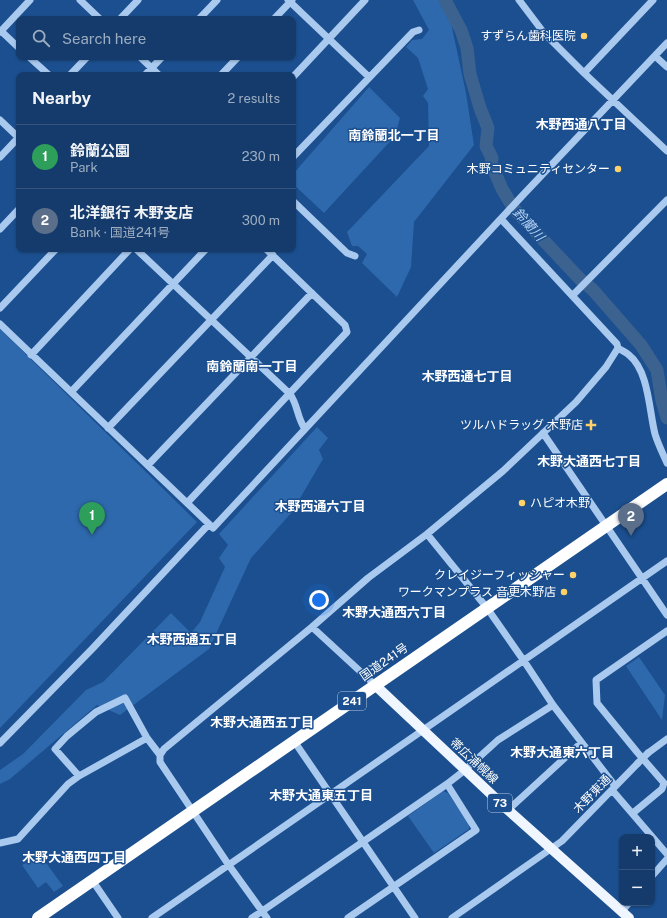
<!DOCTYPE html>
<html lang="en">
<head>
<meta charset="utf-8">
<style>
  :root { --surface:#143b6b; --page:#214673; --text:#f1f3f6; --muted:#9dadc1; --line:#33557e; --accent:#ffd166 }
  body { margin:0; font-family:"Public Sans","Noto Sans JP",sans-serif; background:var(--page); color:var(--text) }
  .controls { position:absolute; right:12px; bottom:12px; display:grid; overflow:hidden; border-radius:8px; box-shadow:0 1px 3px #0004 }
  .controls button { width:36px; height:36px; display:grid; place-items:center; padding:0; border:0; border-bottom:1px solid var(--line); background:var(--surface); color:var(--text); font:20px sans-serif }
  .you { position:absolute; left:319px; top:600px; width:14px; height:14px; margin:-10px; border:3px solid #fff; border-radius:50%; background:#1a73e8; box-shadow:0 0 0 6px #1a73e833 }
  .badge { display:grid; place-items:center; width:26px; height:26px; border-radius:50%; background:var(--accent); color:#fff; font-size:13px; font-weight:700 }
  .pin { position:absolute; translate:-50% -33px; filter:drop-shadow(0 1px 2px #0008) }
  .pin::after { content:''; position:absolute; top:21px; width:14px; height:12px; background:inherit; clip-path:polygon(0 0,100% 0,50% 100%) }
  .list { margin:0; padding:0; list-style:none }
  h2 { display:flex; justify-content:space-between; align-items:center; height:52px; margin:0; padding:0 16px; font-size:17px }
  h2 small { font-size:13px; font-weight:400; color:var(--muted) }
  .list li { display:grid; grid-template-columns:26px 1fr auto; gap:12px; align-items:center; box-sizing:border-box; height:64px; padding:0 16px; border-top:1px solid var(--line) }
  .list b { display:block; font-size:15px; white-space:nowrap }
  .list p { margin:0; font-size:13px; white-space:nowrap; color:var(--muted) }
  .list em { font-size:13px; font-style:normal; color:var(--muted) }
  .icon { flex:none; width:22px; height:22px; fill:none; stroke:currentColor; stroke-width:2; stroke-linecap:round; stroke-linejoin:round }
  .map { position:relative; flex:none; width:667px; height:918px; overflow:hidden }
  .search { position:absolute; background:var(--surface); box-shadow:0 1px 3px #0004; left:16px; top:16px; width:280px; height:44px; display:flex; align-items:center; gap:10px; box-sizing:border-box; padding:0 14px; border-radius:8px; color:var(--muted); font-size:15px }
  .panel { position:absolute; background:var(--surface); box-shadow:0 1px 3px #0004; left:16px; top:72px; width:280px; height:180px; border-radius:8px }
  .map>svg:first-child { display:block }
  .green { fill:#2e69ad }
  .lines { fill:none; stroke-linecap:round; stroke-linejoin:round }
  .river { stroke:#3c6290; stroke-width:13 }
  .minor { stroke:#a9c9ee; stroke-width:7 }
  .major { stroke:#f0f6ff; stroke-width:10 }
  .highway { stroke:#fff; stroke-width:12 }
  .minor-bridge { stroke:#a9c9ee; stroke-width:7 }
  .poi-dot { fill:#ffd166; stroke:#1b4f8f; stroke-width:1.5 }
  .labels { text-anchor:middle; stroke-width:3; stroke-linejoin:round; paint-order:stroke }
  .shield { fill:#1b4f8f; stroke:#bbcadd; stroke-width:1 }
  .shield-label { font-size:11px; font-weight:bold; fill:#fff }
  .poi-label { font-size:12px; fill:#fff; stroke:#1b4f8f; text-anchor:end }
  .street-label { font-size:12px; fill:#fff; stroke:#1b4f8f }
  .neighbourhood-label { font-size:13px; font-weight:bold; fill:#fff; stroke:#1b4f8f }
  .water-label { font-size:13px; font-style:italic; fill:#b5d3f5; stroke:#1b4f8f }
</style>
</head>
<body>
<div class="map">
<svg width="667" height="918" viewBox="0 0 667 918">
  <rect width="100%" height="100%" fill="#1b4f8f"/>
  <!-- green -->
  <path class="green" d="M413,0H440L451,23L466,93L474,145L414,222L411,267L397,297L362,263L367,254L358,246H352L347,232L429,146L428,103L423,96L428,89L418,58L406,47L412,40L422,39L429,30Z
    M369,87L400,118L395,136L324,213L293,184V174Z
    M0,329L197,522L0,728Z
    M317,427L328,438L319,450L323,459L292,512L251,558L209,649L120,715L97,705L10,779L0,784V770L23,754L86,690L103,682L171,613L191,633L200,622L225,567L219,558L228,545L219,534Z
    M639,657L665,695L662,720L626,666Z
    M443,791L448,793L469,824V829L434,853L408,816Z
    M41,856L63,886L54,892L46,882L38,888L22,865Z"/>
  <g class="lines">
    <!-- river -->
    <path class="river" d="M445,0L461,30L467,48L470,74L480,108L488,128L486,146L492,158L491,163L502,189L514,209L580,279L593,290L641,345L657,370L662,401L667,418"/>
    <!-- minor -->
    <path class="minor" d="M80,0L100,19
      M288,0L369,77
      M519,0L544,33L584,73L667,151
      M120,19L138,0
      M199,19L217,0
      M274,19L292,0
      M1,31L19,48
      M0,32L30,0
      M655,56L667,67
      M29,57L49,75
      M140,57L159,75
      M584,73L653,0
      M70,75L87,57
      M145,75L162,57
      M221,75L238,57
      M293,77L365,0
      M0,120L19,138
      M0,157L19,137
      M293,157L413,32L419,30
      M293,201L347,253L355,256
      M501,219L617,344L618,348C622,351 626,352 629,355C649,371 649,411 655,434C658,444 663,454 667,463
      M0,229L19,209
      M136,249L290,394C298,405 297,418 305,429
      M573,295L667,200
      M0,308L56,249
      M0,324L209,524
      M31,355L130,249
      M71,392L206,249
      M108,428L273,255
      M543,433L667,615
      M148,465L312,293
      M187,503L347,332L345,325L266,249
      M427,534L487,608L524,661L553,705L615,786
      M312,627L375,685
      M294,741L415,918
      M0,743L93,648L209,524L213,528L522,196L667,43
      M648,753L667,739
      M79,776L55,749L67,736L96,712L125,698L147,738L160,755
      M612,790L667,854
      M508,810L581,743
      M633,813L662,789L664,783L637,752L597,703L596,680L667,631
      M0,843L18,839L68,784L79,776L147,738
      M652,876L667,859
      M92,880L118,918
      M621,912L629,903
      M152,918L667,561
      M252,918L447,784L465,770L498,740L553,705
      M267,918L228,864L160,762V755L164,749L312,627L368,578L427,534L503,471L576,402L606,367L618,348
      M348,918L476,830L447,784
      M452,918L562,841L638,763"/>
    <!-- major -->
    <path class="major" d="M375,685L508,810L629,918"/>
    <!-- highway -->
    <path class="highway" d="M38,918L667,484"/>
    <!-- minor-bridge -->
    <path class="minor-bridge" d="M638,763L648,753"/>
  </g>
  <!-- markers -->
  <g class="poi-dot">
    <circle cx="584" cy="36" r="4"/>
    <circle cx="618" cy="169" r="4"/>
    <path d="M589 419h4v4h4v4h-4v4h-4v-4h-4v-4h4z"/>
    <circle cx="522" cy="503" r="4"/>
    <circle cx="573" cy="575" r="4"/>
    <circle cx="564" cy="592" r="4"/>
  </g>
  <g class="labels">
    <!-- shield labels -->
    <g class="shield">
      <rect x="338" y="692" width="28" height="18" rx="3"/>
      <rect x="488" y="794" width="24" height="18" rx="3"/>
    </g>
    <g class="shield-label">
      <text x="352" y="705">241</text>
      <text x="500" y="807">73</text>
    </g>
    <!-- poi labels -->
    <g class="poi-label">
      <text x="576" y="40">すずらん歯科医院</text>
      <text x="610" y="173">木野コミュニティセンター</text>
      <text x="583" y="429">ツルハドラッグ 木野店</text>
      <text x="530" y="507" text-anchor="start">ハピオ木野</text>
      <text x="565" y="579">クレイジーフィッシャー</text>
      <text x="556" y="596">ワークマンプラス 音更木野店</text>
    </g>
    <!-- street labels -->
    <g class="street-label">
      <text transform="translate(384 662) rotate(-35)" y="4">国道241号</text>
      <text transform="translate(474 761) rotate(43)" y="4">帯広浦幌線</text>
      <text transform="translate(592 794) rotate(-46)" y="4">木野東通</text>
    </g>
    <!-- neighbourhood labels -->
    <g class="neighbourhood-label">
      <text x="581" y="129">木野西通八丁目</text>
      <text x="394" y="140">南鈴蘭北一丁目</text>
      <text x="252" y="371">南鈴蘭南一丁目</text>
      <text x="467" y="381">木野西通七丁目</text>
      <text x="589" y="466">木野大通西七丁目</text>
      <text x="320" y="511">木野西通六丁目</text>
      <text x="394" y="617">木野大通西六丁目</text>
      <text x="192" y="644">木野西通五丁目</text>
      <text x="262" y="727">木野大通西五丁目</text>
      <text x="562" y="757">木野大通東六丁目</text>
      <text x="321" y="800">木野大通東五丁目</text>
      <text x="74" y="862">木野大通西四丁目</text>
    </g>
    <!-- water labels -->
    <g class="water-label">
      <text transform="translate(529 224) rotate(48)" y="5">鈴蘭川</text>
    </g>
  </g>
</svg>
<div class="controls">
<button>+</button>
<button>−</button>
</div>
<div class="you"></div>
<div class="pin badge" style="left:92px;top:535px;background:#2e9e5b">1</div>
<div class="pin badge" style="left:631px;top:536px;background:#5c6f8a">2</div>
<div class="search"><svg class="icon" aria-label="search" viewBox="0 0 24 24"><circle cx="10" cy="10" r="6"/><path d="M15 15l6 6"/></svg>Search here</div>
<section class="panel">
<h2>Nearby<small>2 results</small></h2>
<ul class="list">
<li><span class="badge" style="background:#2e9e5b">1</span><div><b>鈴蘭公園</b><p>Park</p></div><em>230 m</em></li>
<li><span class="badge" style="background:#5c6f8a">2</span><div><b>北洋銀行 木野支店</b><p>Bank · 国道241号</p></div><em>300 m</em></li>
</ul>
</section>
</div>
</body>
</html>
